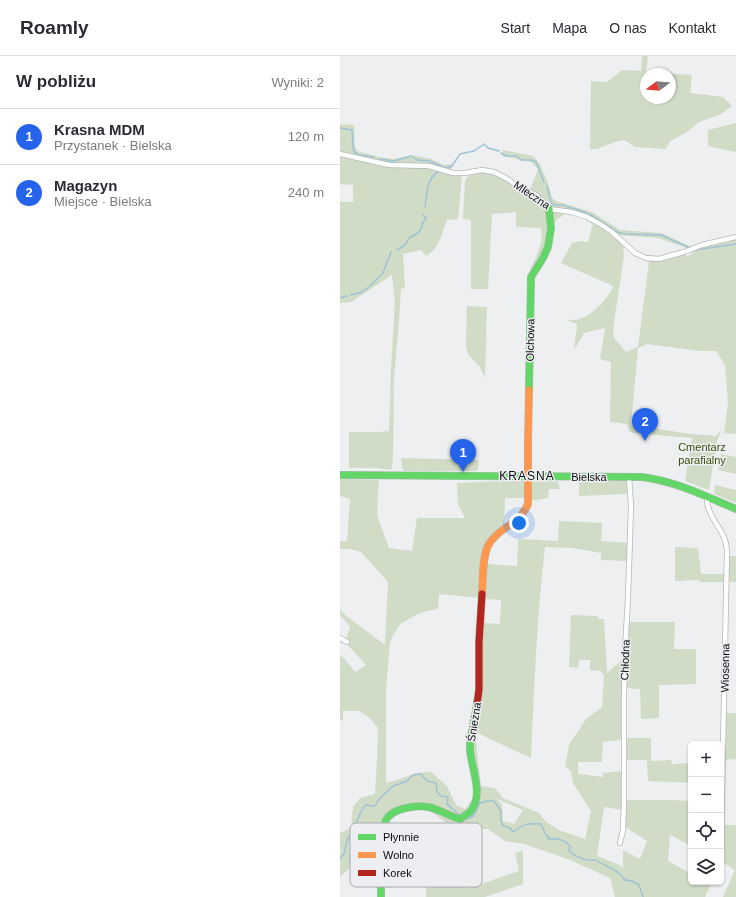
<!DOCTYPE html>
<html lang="pl">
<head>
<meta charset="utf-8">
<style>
  :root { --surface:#fff; --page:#f2f2f3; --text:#2b2b33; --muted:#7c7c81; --line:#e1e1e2; --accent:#2563eb }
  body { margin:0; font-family:Helvetica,sans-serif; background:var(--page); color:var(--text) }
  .controls { position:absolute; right:12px; bottom:12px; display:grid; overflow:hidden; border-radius:6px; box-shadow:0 1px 3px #0004 }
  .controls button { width:36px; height:36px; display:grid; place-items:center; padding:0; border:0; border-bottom:1px solid var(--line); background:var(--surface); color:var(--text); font:20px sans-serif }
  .compass { position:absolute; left:300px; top:12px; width:36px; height:36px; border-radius:50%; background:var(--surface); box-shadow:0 1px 3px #0004; rotate:254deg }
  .you { position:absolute; left:179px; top:467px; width:14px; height:14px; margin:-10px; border:3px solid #fff; border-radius:50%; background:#1a73e8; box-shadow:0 0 0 6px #1a73e833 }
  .badge { display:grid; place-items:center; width:26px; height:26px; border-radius:50%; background:var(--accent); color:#fff; font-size:13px; font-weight:700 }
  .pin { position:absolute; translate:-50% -33px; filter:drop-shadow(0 1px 2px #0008) }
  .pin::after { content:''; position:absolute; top:21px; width:14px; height:12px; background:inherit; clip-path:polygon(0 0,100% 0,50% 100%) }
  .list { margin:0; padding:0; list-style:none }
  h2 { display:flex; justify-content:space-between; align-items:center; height:52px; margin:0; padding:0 16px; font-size:17px }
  h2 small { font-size:13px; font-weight:400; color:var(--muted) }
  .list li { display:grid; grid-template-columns:26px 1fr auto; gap:12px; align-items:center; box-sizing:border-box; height:56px; padding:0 16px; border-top:1px solid var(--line) }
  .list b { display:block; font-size:15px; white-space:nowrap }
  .list p { margin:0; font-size:13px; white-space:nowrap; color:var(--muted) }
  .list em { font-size:13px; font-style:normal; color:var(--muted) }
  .icon { flex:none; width:22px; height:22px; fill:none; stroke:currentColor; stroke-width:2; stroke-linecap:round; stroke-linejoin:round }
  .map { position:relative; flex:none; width:396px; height:841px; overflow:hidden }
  header { display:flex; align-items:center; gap:24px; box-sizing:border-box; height:56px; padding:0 20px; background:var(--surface); border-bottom:1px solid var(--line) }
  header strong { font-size:19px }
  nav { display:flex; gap:22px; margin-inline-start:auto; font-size:14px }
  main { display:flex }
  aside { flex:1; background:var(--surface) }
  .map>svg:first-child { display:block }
  .green { fill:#d0dcc6; fill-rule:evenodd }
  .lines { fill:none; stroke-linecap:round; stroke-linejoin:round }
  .stream { stroke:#9ec3d6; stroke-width:1.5 }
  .street-casing { stroke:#b7b7b9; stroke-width:6 }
  .fast-casing { stroke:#b7b7b9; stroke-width:8 }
  .slow-casing { stroke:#b7b7b9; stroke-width:8 }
  .jam-casing { stroke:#b7b7b9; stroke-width:8 }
  .street { stroke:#fcfdfd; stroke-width:4.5 }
  .fast { stroke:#63d668; stroke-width:7 }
  .slow { stroke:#ff974d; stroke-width:7 }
  .jam { stroke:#b3261e; stroke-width:7 }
  .labels { text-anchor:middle; stroke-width:3; stroke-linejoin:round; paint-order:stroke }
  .street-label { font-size:11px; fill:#0d0d0e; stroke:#edeef2 }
  .park-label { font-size:11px; fill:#365009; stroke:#edeef2 }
  .neighbourhood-label { font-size:12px; letter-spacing:1px; fill:#0d0d0e; stroke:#edeef2 }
  .key { fill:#edeef2; stroke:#aaaaae; stroke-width:1 }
  .key-label { font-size:11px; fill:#0d0d0e }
</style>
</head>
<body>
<header>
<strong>Roamly</strong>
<nav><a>Start</a><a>Mapa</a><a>O nas</a><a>Kontakt</a></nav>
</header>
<main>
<aside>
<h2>W pobliżu<small>Wyniki: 2</small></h2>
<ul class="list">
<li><span class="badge">1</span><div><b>Krasna MDM</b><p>Przystanek · Bielska</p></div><em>120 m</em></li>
<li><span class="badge">2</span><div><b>Magazyn</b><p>Miejsce · Bielska</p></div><em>240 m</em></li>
</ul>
</aside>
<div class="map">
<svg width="396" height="841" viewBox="0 0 396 841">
  <rect width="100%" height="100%" fill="#eeeff1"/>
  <!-- green -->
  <path class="green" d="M302,0H308L306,16V42H330V18H323V17L352,19L350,37L383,41L392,50L381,58L359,66L347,76L330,85L326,93L295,91L284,84L278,85L257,93H250L251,25L267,26L282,14L301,15Z
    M396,67V96L368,90V74Z
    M0,68L14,69L15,90L17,95L39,101L54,103L72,99L91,103L105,109L110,108L114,109L111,113L107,114L54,107L0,95Z
    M163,94L193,100L200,108L208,127L212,142L216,145L252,156L280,174L321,177L352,191L347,192L318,182L279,179L230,155L211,151L212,156L225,158L215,165L214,169L208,179L201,201L189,215C196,201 204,188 201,172L176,171V156L152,158L148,233H131V164L123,163L125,125C135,104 176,128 190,134L198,113L191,106L162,100Z
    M0,100L56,112H89L111,119H122L118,163L107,164C102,177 99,193 86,200L81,194L63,198L65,232L61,233L59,265L54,322L53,402L52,412L49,414L38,412H9V376H39L49,375L51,312L55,245L52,219L11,246L0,247V146H13V129L0,128Z
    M253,167L270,178L283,190L284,200L273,273L274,282L286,296L298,291L309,205H317L346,197V201L353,197L352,194L396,182V378L384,377L388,347L385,309L376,295H360L307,288L298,292L291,369L351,378L376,380L382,373L377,385L369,434L345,425L352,382L293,377L289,375L287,368L270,366L271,306L260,303L265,272L244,277L234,294L237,268L226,264C231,264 238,264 242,262C252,259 271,240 273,230L221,207L232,187L241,185L248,186Z
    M127,250L147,251L145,322L140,311L128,298L126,290Z
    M381,398L396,401V418L378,414Z
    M61,402L139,404L138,413L136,415H64L62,412Z
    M0,423L39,424L37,459L49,492L72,495L77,462H125L118,448L117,427L187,424L186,442H165L164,472L144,492L140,542L99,538L98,553L87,555L76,559L60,568L50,585L46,633V727L60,723L76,717L91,716L107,730L116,749L125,753L133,742V736L138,737L133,700L143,567L160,568L161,544L145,543L147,508L177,510L178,483L218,485L219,465L262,467L261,485L289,487L287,505L261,504V497L233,492L205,491C197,561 194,631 191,702L152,684L138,677L136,679L137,695L141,730L155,732L163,742L199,757L205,765L219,774L245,783L251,755L233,727L231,715L225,711L229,689L246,663L262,651L264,620L261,615L250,614V604H239L238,612L229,611L231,559L258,560V563H264L267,617L282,604L284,611L281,684L263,686L262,706H238V718L263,721V717L282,715L283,754L264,751L257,800L278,808L283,812V794L300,803L307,785L285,771L286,744H331L351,745V790L330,779L328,805L350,817L351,816V826H372L365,841H275L270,822L230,804L184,788L165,785L148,773H132L105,769V766L81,748L46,760L39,787L23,790L15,798L14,808L0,821V777L11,772L13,751L20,742L35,738L37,704L38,672L30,662L19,655H3V665L0,664V599L4,602L15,616L26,609L5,586L10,571L3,562L0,560V553L5,559L45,589L48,526L21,496L10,493H0V485H7L10,443L0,440ZM155,742L183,754L174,768L163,765L162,748Z
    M218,425L220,433H209L208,442L190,445V426Z
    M239,425H287V438L239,440Z
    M375,429L396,434V447L374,438Z
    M335,491L358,492L361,518H385L384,526H360L359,524L335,525Z
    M390,500H396V526H388Z
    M289,566H335L334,593H356V628L319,629V662L301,663L300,633L286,632Z
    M385,657H396V703L384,704Z
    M286,682H311V705L331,704L332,708L351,707V727L308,725L307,704H286Z
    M382,769H396V841H383L395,814L382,806H381Z
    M183,795V828L145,841H86V814L90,808L131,807L130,832L179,815L175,797Z"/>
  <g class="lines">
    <!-- stream -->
    <path class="stream" d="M0,72L12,74L13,91L14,96L19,99L34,101
      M161,97L166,100H177L181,104H191L196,106L204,126
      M39,103L54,105L71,100L77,104L90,105L105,112L112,110L120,98L134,95L144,88L148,92L159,95
      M207,130L211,146L214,149H223L244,156L251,159L277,176L285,178L321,179L350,192
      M85,151C87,138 86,123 99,115
      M57,194L65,189L69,182L78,177L82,171V168L86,162L83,159
      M355,194L396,188
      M11,239L22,236L30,230L43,217L49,201L51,196
      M0,242L7,240
      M125,763C136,762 135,756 140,747L147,745H154L161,755V764L162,769L170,772L173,776C184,768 188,767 201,768L206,779L209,781L208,783C216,782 225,783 230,790L229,795C237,802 245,805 256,804C266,811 278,813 285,824L292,825L299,829L303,841
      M0,803L4,798L8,781L13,775L20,758L25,749L35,750L39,743L53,730L67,725L73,719L81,718L87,725L96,727L97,736L101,740L108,741L107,748L119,759"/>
    <!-- street casing -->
    <g class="street-casing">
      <path id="street" d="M0,98L49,109L89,110L113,117H125L142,114L154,116L166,122L179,131L196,139L209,153L231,156L247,161L260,168L272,176L295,197L306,202L319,203L326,201L344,196L362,189L396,181
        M367,440C367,446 367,451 370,456C376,471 385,475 387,494L381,789
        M0,582L7,586
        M280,787L283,774L284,745V640L285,595L288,542L291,450L289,421"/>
    </g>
    <!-- fast casing -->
    <g class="fast-casing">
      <path id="fast" d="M189,334L191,221L203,202L208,191L211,172L209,153
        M0,419L302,421C335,425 365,440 396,453
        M41,841C41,819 40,798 44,776C44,772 44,768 46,764C52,752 76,749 88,751C99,753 109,760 120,763C123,761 127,758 130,756C145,739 131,713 130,693C130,679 135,662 137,648"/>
    </g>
    <!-- slow casing -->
    <g class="slow-casing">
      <path id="slow" d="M142,538C143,525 142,499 149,488C159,471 179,469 188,448V386L189,334"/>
    </g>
    <!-- jam casing -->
    <g class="jam-casing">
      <path id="jam" d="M137,648L139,634V586L142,538"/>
    </g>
    <!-- street -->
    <use href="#street" class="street"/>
    <!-- fast -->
    <use href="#fast" class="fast"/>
    <!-- slow -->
    <use href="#slow" class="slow"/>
    <!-- jam -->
    <use href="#jam" class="jam"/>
  </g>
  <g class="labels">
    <!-- street labels -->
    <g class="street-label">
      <text transform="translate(192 139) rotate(34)" y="4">Mleczna</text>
      <text transform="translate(190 284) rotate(-89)" y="4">Olchowa</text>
      <text x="249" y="425">Bielska</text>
      <text transform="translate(285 604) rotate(-88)" y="4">Chłodna</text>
      <text transform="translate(385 612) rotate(-89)" y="4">Wiosenna</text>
      <text transform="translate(134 666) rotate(-81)" y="4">Śnieżna</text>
    </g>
    <!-- park labels -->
    <g class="park-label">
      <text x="362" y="395">Cmentarz<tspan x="362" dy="13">parafialny</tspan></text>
    </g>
    <!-- neighbourhood labels -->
    <g class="neighbourhood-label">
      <text x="187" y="424">KRASNA</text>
    </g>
  </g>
  <!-- legend -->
  <rect x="10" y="767" width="132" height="64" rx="6" class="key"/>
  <rect x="18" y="778" width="18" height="6" fill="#63d668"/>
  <rect x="18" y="796" width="18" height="6" fill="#ff974d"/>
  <rect x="18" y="814" width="18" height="6" fill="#b3261e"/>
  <g class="key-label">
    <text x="43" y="785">Płynnie</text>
    <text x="43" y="803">Wolno</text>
    <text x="43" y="821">Korek</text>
  </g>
</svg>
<div class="controls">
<button>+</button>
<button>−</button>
<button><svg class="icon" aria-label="locate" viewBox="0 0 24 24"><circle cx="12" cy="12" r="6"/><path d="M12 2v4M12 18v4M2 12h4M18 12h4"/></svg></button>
<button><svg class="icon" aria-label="layers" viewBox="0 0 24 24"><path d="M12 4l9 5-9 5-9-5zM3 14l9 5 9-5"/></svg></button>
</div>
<svg class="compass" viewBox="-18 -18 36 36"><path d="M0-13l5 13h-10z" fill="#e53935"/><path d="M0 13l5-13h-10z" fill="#7c7c81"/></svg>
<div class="you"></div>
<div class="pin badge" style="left:123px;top:416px">1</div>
<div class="pin badge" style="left:305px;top:385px">2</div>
</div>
</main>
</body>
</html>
